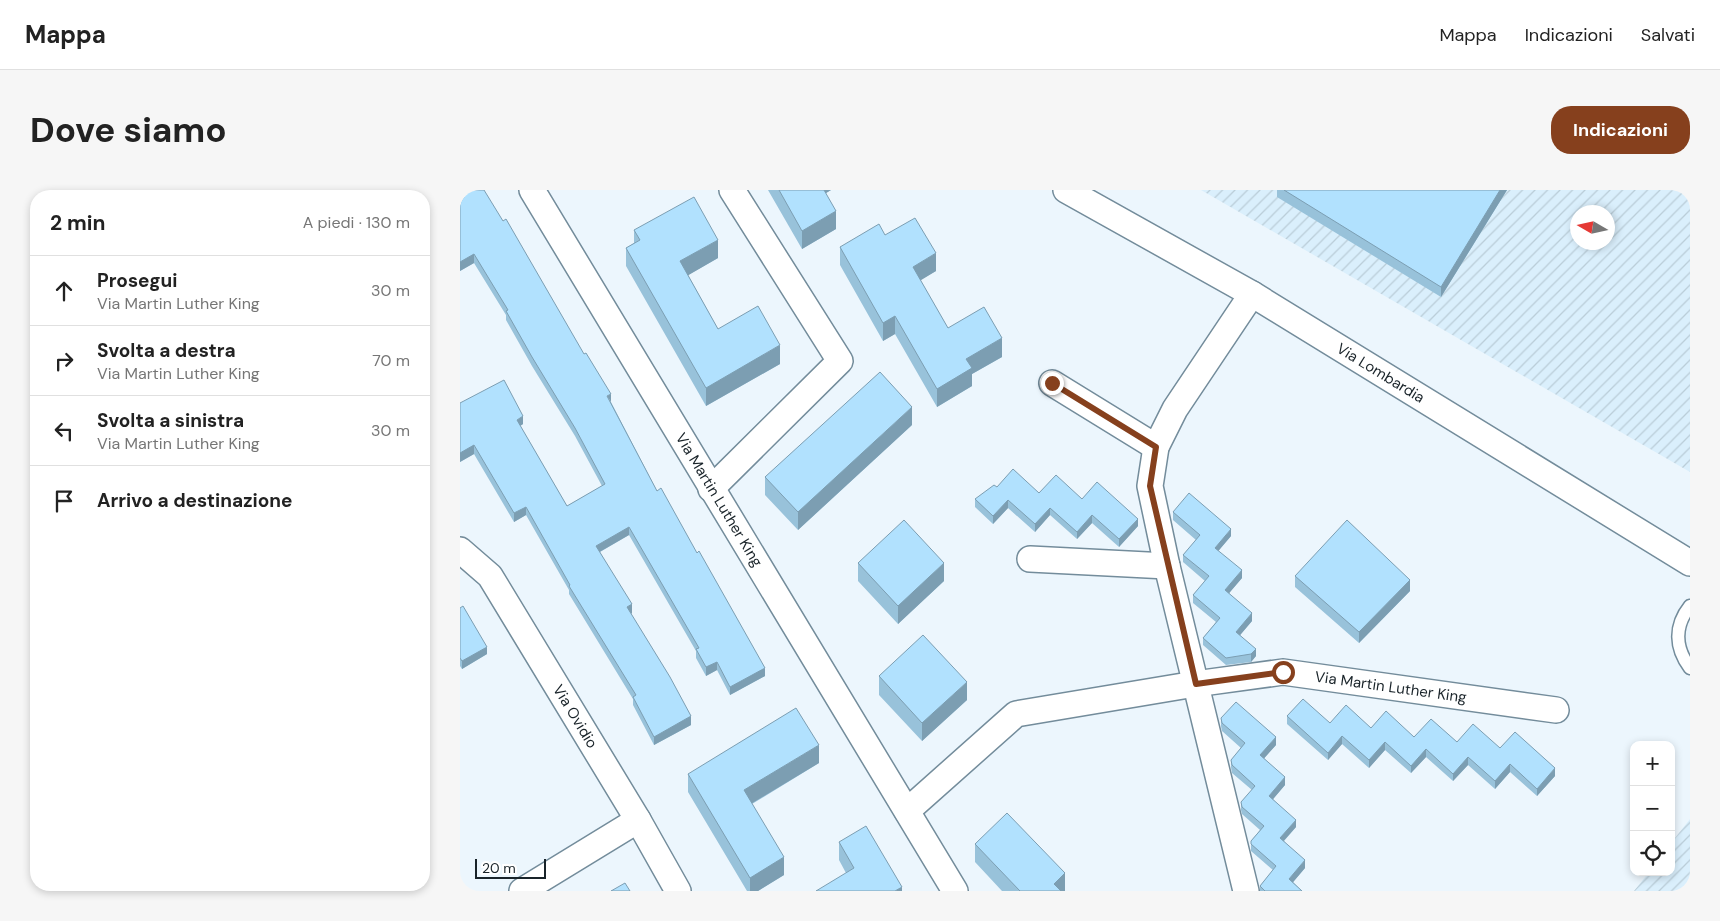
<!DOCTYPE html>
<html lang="it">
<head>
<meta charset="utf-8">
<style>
  :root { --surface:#fff; --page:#f6f6f6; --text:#222; --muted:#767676; --line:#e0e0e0; --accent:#86401d }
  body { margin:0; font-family:"DM Sans",sans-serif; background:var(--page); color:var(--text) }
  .controls { position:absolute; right:15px; bottom:15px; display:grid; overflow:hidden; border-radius:10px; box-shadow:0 2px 8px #0003 }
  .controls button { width:45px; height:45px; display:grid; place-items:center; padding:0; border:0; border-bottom:1px solid var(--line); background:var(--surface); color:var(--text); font:25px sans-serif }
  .compass { position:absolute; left:1110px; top:15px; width:45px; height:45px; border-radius:50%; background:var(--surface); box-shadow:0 2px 8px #0003; rotate:279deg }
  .scale { position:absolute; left:15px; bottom:12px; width:71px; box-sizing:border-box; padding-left:5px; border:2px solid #192329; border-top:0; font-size:14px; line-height:18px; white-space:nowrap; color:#192329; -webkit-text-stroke:4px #fff; paint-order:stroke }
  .stop { position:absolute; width:15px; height:15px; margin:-11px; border:4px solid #86401d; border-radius:50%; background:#fff }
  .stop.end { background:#86401d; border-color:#fff; box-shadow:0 1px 5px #0008 }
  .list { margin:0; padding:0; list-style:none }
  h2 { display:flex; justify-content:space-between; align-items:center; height:65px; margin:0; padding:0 20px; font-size:21px }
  h2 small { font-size:16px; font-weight:400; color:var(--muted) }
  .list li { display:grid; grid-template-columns:32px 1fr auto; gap:15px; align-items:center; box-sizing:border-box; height:70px; padding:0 20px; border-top:1px solid var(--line) }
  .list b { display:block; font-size:19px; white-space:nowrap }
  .list p { margin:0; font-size:16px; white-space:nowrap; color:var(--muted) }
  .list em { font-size:16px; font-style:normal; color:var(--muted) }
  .icon { flex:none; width:28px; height:28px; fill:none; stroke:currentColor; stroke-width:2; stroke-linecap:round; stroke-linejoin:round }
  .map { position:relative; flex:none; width:1230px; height:701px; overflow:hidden; border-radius:20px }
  header { display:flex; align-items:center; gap:30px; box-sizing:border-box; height:70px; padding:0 25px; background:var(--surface); border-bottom:1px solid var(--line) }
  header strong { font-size:24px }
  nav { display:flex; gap:28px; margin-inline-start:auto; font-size:18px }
  .intro { display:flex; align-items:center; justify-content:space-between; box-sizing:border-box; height:120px; padding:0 30px }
  h1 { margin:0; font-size:35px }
  .button { padding:12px 22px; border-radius:20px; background:var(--accent); color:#fff; font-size:18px; font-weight:700 }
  main { display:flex; gap:30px; padding:0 30px }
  aside { flex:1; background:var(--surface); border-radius:20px; box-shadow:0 2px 8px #0003 }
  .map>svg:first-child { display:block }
  .industrial { fill:url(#industrial-furrows); fill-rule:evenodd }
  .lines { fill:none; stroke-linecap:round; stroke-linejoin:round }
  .service-casing { stroke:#738c9b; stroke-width:15 }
  .minor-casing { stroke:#738c9b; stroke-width:28 }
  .service { stroke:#fff; stroke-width:12 }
  .minor { stroke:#fff; stroke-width:25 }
  .wall { fill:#98c2da }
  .shaded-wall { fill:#7c9eb2 }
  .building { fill:#b1e1fe; stroke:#7c9eb2 }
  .route { stroke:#86401d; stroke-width:6 }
  .labels { text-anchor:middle; stroke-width:4.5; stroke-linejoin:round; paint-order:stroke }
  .street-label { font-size:15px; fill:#192329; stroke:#fff }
</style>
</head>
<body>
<header>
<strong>Mappa</strong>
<nav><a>Mappa</a><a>Indicazioni</a><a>Salvati</a></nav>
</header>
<div class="intro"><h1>Dove siamo</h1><a class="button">Indicazioni</a></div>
<main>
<aside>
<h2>2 min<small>A piedi · 130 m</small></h2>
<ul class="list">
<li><svg class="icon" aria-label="ahead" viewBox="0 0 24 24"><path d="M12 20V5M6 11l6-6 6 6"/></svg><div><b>Prosegui</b><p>Via Martin Luther King</p></div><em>30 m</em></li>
<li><svg class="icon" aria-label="right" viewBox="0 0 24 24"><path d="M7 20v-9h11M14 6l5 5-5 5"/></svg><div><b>Svolta a destra</b><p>Via Martin Luther King</p></div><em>70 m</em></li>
<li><svg class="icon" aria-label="left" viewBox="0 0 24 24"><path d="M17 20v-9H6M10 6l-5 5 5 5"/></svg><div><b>Svolta a sinistra</b><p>Via Martin Luther King</p></div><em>30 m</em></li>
<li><svg class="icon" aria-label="arrive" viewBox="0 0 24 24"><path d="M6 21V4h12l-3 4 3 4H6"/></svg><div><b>Arrivo a destinazione</b></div></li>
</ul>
</aside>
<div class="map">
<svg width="1230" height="701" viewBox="0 0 1230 701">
  <defs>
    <pattern id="industrial-furrows" width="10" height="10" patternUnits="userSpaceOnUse" patternTransform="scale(1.25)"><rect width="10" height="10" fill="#daeffc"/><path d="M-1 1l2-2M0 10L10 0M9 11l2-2" fill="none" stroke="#bacdd8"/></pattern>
  </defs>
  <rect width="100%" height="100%" fill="#ecf6fd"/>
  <!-- industrial -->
  <path class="industrial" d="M741,0H1230V282ZM1118,22H1148V52H1118Z
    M1230,629V701H1174L1189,682H1211V653Z"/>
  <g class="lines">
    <!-- service casing -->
    <g class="service-casing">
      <path id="service" d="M1230,416C1214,436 1215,458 1230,478"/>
    </g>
    <!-- minor casing -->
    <g class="minor-casing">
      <g id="minor">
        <path id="s1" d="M72,0L495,701"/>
        <path id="s2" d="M606,0L792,104L1230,373"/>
        <path d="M592,193L696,257"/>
        <path d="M251,299L380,171L272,0"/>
        <path id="s3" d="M0,360L30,386L178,630L218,701"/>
        <path d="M570,369L707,376"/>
        <path id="s4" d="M447,621L556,524L735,494L823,482L1096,520"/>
        <path d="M62,701L178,630"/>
        <path d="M786,701L707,376L690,296L696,257L715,219L792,104"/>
      </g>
    </g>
    <!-- service -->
    <use href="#service" class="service"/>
    <!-- minor -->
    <use href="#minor" class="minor"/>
  </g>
  <!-- wall -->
  <path class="wall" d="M0,0L151,212L197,301L305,486L270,505L257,480L246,486L236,468V461L169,345L140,362L172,423L171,424L231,535L194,555L173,515V509L109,404V400L66,325L54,332L14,264L0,272V213L63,234L60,236L107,316L142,296L115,246L72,176L46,130V125L14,73L0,81Z
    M308,0H371L366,3L376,39L342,59Z
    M817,0H1047L981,107L817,7Z
    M174,40L258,68L228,85L258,139L320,174L246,216L166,76V58L174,53Z
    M425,45L476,81L460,90L488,138L542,167L512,184V196L477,217L435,144L423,151L380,75V57Z
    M452,235L338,340L305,305V287Z
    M579,303L622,309L678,336L659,357L632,333L617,349L590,325L575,342L548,318L533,334L515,317V309Z
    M713,322L771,346L758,361L782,388L769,403L792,431L780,445L796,466L791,472L766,475L743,455V448L756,432L733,413V405L745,391L723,372V365L736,350L713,330Z
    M398,373L484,391L438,434L398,391Z
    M835,386L950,401L899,453L835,397Z
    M0,418L27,464L2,479L0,476Z
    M419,486L507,510L462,551L419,505Z
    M827,526L870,533L911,538L954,547L1040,558L1095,586L1077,606L1050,582L1035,599L1008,575L993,591L966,567L951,583L925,560L909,578L882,554L868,570L827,534Z
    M761,528L816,555L804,568L825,595L813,609L836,637L824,651L845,678L833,692L842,701H800V696L813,680L791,661V651L800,640L782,624L781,620V612L792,600L772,583L771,577V570L781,558L762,541L761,536Z
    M359,573L292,614L324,685L298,701H287L228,602V584Z
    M379,652L442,701L386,683L379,670Z
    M515,654L605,701H542L515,672Z"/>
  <!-- shaded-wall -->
  <path class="shaded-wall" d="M358,0H371L358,8Z
    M1040,0H1047L981,107V97Z
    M376,21V39L342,59V41Z
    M258,50V68L220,90V71Z
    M476,63V81L453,95V77Z
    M14,64V73L0,81V72Z
    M435,126V144L423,151V133Z
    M542,148V167L512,184V196L477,217V199L506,169Z
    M320,155V174L246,216V198Z
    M151,204V212L147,206Z
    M452,217V235L338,340V322Z
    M63,226V234L57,238V230Z
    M14,255V264L0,272V263Z
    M548,310V318L533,334V326Z
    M66,317V325L54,332V323Z
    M590,318V325L575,342V334Z
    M632,325V333L617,349V342Z
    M678,329V336L659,357V349Z
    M169,337V345L136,364V356Z
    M771,339V346L755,365V358Z
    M484,373V391L438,434V416Z
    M782,380V388L765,408V400Z
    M950,390V401L899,453V442Z
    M172,414V423L167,426V417Z
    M792,423V431L776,450V442Z
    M27,457V464L2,479V471Z
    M796,459V466L791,472V464Z
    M257,472V480L246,486V477Z
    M305,478V486L270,505V497Z
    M507,492V510L462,551V533Z
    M231,526V535L194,555V547Z
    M882,546V554L868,570V563Z
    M816,547V555L800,573V565Z
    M925,552V560L909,578V570Z
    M359,555V573L284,618V600Z
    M966,559V567L951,583V576Z
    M1008,567V575L993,591V584Z
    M1050,574V582L1035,599V591Z
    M1095,578V586L1077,606V599Z
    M825,587V595L809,614V606Z
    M836,630V637L820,655V648Z
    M324,667V685L298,701H290V688Z
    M845,670V678L829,697V689Z
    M605,683V701H594V694Z
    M442,697V701H435Z"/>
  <!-- building -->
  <path class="building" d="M0,0H24L43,31L46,29L124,164L126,163L151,204L147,206L197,301L201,298L237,363L239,361L305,478L270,497L257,472L246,477L236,459L239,458L169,337L136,356L172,414L167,417L210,487L231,526L194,547L173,507L176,505L109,396L110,395L66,317L54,323L14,255L0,263V213L44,190L63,226L57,230L107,316L145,294L115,238L72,167L46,121L48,120L14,64L0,72Z
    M319,0H364L376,21L342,41Z
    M824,0H1040L981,97Z
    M234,7L258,50L220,71L258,139L298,116L320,155L246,198L166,58L180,50L174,40Z
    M455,28L476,63L453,77L488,138L524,117L542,148L506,169L512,178L477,199L435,126L423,133L380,57L419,34L425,45Z
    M420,182L452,217L338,322L305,287Z
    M553,279L579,303L596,285L622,309L637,292L678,329L659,349L632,325L617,342L590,318L575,334L548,310L533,326L515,309L534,295L537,297Z
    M729,303L771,339L755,358L782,380L765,400L792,423L776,442L796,459L791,464L766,468L743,448L760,428L733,405L749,386L723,365L740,345L713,322Z
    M444,330L484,373L438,416L398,373Z
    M887,330L950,390L899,442L835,386Z
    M3,416L27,457L2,471L0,468V418Z
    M463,445L507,492L462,533L419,486Z
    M843,509L870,533L886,515L911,538L926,521L954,547L971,529L997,552L1013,534L1040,558L1055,542L1095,578L1077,599L1050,574L1035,591L1008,567L993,584L966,559L951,576L925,552L909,570L882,546L868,563L827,526Z
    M776,512L816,547L800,565L825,587L809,606L836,630L820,648L845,670L829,689L842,701H805L800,696L816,676L791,654V651L804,636L782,617L781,612L795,596L772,575L771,570L785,553L762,533L761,528Z
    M336,518L359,555L284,600L324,667L290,688L228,584Z
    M547,623L605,683L594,694L601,701H560L515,654Z
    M406,636L442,697L435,701H356L394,678L379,652Z
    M165,693L170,701H151Z"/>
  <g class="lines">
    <!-- route -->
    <path class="route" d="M592,193L696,257L690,296L736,494L823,482"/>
  </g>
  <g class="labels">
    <!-- street labels -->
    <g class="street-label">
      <text dy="5" stroke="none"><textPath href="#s2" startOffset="364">Via Lombardia</textPath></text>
      <text dy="5" stroke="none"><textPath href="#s1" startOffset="362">Via Martin Luther King</textPath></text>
      <text dy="5" stroke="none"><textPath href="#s4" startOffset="525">Via Martin Luther King</textPath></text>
      <text dy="5" stroke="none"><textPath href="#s3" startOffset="204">Via Ovidio</textPath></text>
    </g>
  </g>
</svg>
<div class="controls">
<button>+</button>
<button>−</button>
<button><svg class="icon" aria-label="locate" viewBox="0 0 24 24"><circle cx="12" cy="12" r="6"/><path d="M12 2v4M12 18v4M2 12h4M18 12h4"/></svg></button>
</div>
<svg class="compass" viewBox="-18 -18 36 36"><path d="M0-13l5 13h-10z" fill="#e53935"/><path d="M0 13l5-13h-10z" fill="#767676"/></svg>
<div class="scale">20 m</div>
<div class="stop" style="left:823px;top:482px"></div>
<div class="stop end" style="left:592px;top:193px"></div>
</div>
</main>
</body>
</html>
